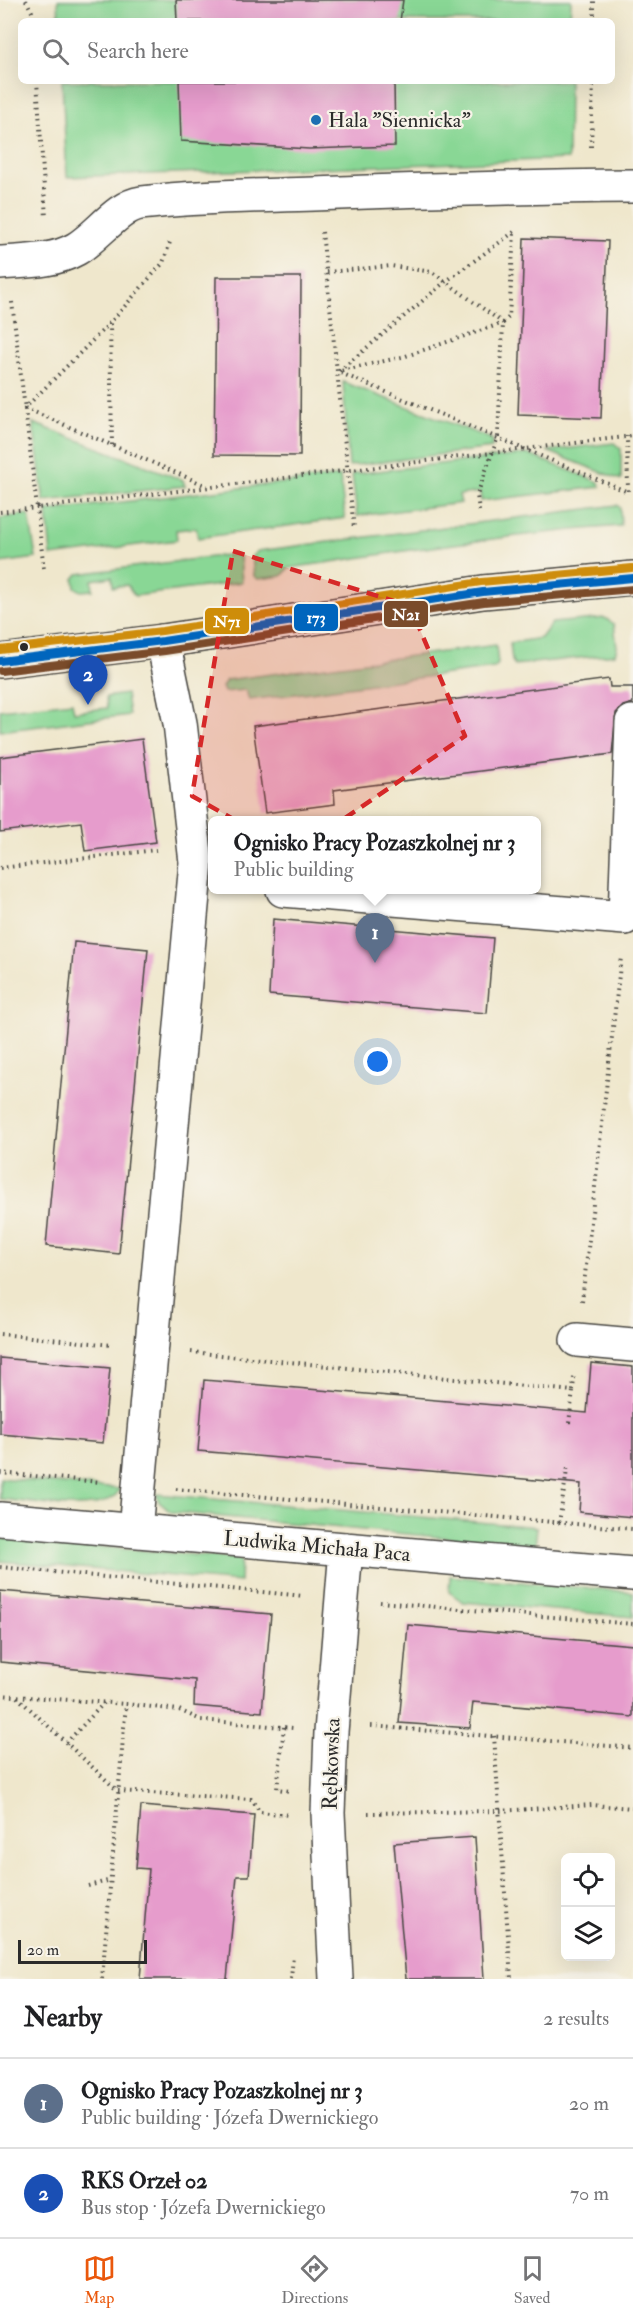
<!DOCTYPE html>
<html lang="en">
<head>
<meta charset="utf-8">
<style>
  :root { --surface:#fff; --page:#f6f6f6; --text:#202124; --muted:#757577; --line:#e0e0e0; --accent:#ea580c }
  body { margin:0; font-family:"IM FELL Double Pica",serif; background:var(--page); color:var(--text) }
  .controls { position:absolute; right:18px; bottom:18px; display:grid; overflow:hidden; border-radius:9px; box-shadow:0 6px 24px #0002 }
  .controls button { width:54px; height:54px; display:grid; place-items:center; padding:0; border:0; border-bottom:2px solid var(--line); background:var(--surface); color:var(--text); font:30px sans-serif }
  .scale { position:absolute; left:18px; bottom:15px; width:129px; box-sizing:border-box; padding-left:6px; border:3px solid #2b2b2b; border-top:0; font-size:16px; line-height:21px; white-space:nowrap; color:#2b2b2b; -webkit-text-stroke:4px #f7f3e8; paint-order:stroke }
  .you { position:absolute; left:378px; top:1062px; width:21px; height:21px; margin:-15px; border:4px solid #fff; border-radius:50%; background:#1a73e8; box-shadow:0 0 0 9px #1a73e833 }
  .badge { display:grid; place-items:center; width:39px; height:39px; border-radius:50%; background:var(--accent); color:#fff; font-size:20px; font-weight:700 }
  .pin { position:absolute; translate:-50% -50px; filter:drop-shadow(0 2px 3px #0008) }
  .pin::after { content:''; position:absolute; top:32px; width:21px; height:18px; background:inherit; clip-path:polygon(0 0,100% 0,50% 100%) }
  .popup { position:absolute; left:208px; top:816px; width:333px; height:78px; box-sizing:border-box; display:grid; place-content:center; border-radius:9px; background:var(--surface); filter:drop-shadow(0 2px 4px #0005); font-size:20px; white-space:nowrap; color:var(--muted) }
  .popup b { font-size:22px; color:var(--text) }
  .popup::after { content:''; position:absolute; left:50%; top:100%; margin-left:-12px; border:12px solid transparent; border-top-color:var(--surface) }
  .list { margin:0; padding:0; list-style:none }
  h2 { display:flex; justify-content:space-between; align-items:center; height:78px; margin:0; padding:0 24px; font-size:26px }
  h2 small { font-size:20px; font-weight:400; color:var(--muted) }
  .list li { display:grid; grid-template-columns:39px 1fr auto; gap:18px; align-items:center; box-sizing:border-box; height:90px; padding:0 24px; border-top:2px solid var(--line) }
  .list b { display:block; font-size:22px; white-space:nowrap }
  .list p { margin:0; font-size:20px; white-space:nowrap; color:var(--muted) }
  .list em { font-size:20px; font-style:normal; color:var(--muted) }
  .icon { flex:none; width:33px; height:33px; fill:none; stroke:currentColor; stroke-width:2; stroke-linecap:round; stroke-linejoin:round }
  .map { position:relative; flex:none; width:633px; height:1979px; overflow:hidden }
  .search { position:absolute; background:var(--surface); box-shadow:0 6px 24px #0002; left:18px; right:18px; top:18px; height:66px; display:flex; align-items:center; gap:15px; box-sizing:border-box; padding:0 21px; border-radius:9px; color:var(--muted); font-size:22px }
  .sheet { height:258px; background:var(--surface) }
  nav { display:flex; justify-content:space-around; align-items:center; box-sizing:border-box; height:84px; border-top:2px solid var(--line); background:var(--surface); font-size:16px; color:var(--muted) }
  nav a { display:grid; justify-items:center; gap:3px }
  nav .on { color:var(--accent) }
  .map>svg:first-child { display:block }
  .green { fill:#89d795; stroke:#5a8160; stroke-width:1.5 }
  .building { fill:#e69ccc }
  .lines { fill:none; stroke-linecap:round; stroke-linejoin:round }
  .street-casing { stroke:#484743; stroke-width:36 }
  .secondary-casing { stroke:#484743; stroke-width:36 }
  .path { stroke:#484743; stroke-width:4; stroke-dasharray:1.5 4.5; stroke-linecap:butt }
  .street { stroke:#fff; stroke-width:33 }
  .secondary { stroke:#fee5c5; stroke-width:33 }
  .bus-1-casing { stroke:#f7f3e8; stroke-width:12 }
  .bus-2-casing { stroke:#f7f3e8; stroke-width:12 }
  .bus-3-casing { stroke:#f7f3e8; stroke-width:12 }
  .bus-1 { stroke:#0065bd; stroke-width:8 }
  .bus-2 { stroke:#7a4b2a; stroke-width:8 }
  .bus-3 { stroke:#ce8d09; stroke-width:8 }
  .marked { fill:#d62828; fill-opacity:0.2; stroke:#d62828; stroke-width:4.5; stroke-dasharray:12 8; stroke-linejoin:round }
  .poi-dot { fill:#1f6fb2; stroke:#f7f3e8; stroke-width:2 }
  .bus-dot { fill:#2b2b2b; stroke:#f7f3e8; stroke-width:2 }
  .labels { text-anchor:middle; stroke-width:4.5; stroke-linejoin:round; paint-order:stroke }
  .poi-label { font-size:21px; fill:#2b2b2b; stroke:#f7f3e8; text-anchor:start }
  .street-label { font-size:21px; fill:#2b2b2b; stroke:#f7f3e8 }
  .line-badge { stroke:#f7f3e8; stroke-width:2 }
  .badge-label { font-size:16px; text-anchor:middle; font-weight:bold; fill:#fff }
</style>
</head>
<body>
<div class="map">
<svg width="633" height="1979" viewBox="0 0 633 1979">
  <rect width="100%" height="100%" fill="#f7f3e8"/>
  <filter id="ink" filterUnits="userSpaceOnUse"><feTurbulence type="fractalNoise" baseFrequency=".0167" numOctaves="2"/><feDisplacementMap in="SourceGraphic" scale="12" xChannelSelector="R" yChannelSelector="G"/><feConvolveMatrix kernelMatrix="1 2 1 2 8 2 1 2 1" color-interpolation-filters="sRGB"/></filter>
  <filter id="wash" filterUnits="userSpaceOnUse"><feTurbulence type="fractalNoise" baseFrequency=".008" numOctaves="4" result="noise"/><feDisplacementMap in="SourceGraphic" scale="24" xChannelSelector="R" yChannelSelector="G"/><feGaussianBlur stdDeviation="1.35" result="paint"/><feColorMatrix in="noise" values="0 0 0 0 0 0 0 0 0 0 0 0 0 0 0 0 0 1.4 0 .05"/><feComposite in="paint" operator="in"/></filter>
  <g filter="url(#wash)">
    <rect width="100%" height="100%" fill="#efe7cc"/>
    <!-- green -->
    <path class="green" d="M58,0H571L570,21H59Z
      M62,81H569L568,159L67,177Z
      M343,382L492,439V448L349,466Z
      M33,423L183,480L185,486L44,501Z
      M614,443L621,449V480L547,451Z
      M527,454L599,482L600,487L481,501L480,492L459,495L461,503L357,516L352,474Z
      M340,476L345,518L198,538L196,528L176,530L177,540L51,556L47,511Z
      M617,505L620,508L621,526C510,534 399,552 289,568L282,576L258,579L254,576L252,556L258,551Z
      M29,514L36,558L0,563V518Z
      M235,554L240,557L242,582L135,596L127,585L113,587L112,577L92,580L93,590L81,591L75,587L74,579L78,574Z
      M605,618L614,624L617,647L615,654L515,665L512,661L510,643L541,638L552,623Z
      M496,645L498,664L494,668L249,700L246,690L224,692L222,687L226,680Z
      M126,694L129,715L0,731V710L72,702L74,712L107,708L106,697Z
      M0,1478L120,1489C106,1519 27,1501 0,1499Z
      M156,1494L537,1527L535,1546L171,1512L159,1502Z
      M0,1538L241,1559L240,1582L0,1561Z
      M450,1576L633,1592V1617L463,1602L449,1592Z"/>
    <g id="blocks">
      <!-- building -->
      <path class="building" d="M176,0H403L400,21H177Z
        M179,81H394L395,146L309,149L181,141Z
        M524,238L608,241L601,418L518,415Z
        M216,277H301L300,456L214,455Z
        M609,679L610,687H633V703L623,706L616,713L612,754L334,790L335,804L265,813L253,726Z
        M142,739L156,842L85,851L81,822L0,832V757Z
        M273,919L493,938L487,1013L269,995Z
        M74,942L148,949L119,1254L46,1246Z
        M0,1358L110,1368L103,1443L0,1434Z
        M591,1363L633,1367V1517L579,1512L581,1484L198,1451L204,1380L587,1413Z
        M0,1591L271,1614L262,1712L194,1706L195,1680L0,1662Z
        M408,1625L633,1645V1717L473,1702L470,1728L399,1723Z
        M141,1806L254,1815L249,1876H237L227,1979H140L149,1869L136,1868Z
        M475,1837L484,1979H406L394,1843Z"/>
    </g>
  </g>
  <g filter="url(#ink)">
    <use href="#blocks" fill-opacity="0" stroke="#484743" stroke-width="1.5"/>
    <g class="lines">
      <!-- street casing -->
      <g class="street-casing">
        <path id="street" d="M0,263C25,261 53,262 76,249C97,237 118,206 141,203C198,196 257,196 314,194C420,190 527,187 633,186
          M283,890L625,918L632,722
          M577,1340L633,1345
          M0,1519L633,1574
          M135,1530L196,862L180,723L163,641
          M336,1979L328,1813L331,1732L346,1549"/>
      </g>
      <!-- secondary casing -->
      <g class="secondary-casing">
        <path id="secondary" d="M0,661L163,641L483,592L633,578"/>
      </g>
      <!-- path -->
      <path class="path" d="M26,0L32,12L33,21
        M594,21V0
        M37,81L46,218
        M591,147L593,81
        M322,232L354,529
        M514,232L445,282L338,372L628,492L627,436
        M327,272L391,266L432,272L503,323L406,356L341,371
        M12,302L37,508L633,436
        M110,323L25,408L207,486
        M112,445L110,323L163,263L171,239
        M479,511L477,495L498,437L503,323L509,317L514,233
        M0,512L37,508L44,570
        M0,868L156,850
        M582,1301L621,957
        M0,1334L112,1345
        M191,1352L573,1391L574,1377
        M569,1423L573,1391
        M0,1473L100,1482
        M176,1489L633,1529
        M559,1523L568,1464
        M0,1567L304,1596
        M380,1602L633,1624
        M0,1695L126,1704L179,1710L201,1720L293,1728
        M17,1697L118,1791L251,1799L260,1812L289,1815
        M371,1726L633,1748
        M284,1727L277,1789L290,1791
        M494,1736L511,1979
        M66,1743L104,1703
        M368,1813L499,1811L592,1805L633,1808
        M88,1886L111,1880
        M102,1979L126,1704
        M291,1979L293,1956"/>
      <!-- street -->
      <use href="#street" class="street"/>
      <!-- secondary -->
      <use href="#secondary" class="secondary"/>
      <!-- bus-1 casing -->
      <g class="bus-1-casing">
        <path id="bus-1" d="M0,661L163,641L483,592L633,578"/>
      </g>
      <!-- bus-2 casing -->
      <g class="bus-2-casing">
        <path id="bus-2" d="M1,671L165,651L484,602L633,589"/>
      </g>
      <!-- bus-3 casing -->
      <g class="bus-3-casing">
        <path id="bus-3" d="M0,650L162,631L481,582L632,568"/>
      </g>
      <!-- bus-1 -->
      <use href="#bus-1" class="bus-1"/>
      <!-- bus-2 -->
      <use href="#bus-2" class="bus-2"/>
      <!-- bus-3 -->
      <use href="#bus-3" class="bus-3"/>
    </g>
  </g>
  <!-- marked area -->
  <path class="marked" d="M233,551L410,606L465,736L294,853L192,796Z"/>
  <!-- markers -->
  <circle class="poi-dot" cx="316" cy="120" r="6"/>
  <circle class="bus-dot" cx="24" cy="647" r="5"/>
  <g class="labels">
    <!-- poi labels -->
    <g class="poi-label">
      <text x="328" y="127">Hala "Siennicka"</text>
    </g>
    <!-- street labels -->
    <g class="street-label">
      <text transform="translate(317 1546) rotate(5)" y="7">Ludwika Michała Paca</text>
      <text transform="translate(331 1764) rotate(-88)" y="7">Rębkowska</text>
    </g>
  </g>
  <g class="line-badge">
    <rect x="383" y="600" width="46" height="28" rx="6" fill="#7a4b2a"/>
    <rect x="293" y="603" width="46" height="29" rx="6" fill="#0065bd"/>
    <rect x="204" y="607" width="46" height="28" rx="6" fill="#ce8d09"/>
  </g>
  <g class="badge-label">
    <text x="406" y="620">N21</text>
    <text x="316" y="623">173</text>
    <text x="227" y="627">N71</text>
  </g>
</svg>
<div class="controls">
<button><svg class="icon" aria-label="locate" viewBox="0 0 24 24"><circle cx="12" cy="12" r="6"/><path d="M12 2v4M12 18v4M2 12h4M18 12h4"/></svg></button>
<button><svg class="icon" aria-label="layers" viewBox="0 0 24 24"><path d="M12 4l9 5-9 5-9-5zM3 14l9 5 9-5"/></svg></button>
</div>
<div class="scale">20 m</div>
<div class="you"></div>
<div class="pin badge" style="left:375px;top:963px;background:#5c6f8a">1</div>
<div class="popup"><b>Ognisko Pracy Pozaszkolnej nr 3</b>Public building</div>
<div class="pin badge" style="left:88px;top:705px;background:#1a4fb4">2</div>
<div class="search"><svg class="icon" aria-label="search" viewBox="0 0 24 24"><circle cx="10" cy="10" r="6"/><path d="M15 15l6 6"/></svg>Search here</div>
</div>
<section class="sheet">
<h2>Nearby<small>2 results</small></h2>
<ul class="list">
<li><span class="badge" style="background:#5c6f8a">1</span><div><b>Ognisko Pracy Pozaszkolnej nr 3</b><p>Public building · Józefa Dwernickiego</p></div><em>20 m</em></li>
<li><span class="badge" style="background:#1a4fb4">2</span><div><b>RKS Orzeł 02</b><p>Bus stop · Józefa Dwernickiego</p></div><em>70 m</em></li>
</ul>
</section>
<nav>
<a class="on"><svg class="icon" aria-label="map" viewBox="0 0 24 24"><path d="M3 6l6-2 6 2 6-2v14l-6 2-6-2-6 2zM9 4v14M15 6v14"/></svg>Map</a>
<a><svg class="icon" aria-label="directions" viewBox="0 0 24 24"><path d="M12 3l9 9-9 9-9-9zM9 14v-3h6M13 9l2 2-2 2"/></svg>Directions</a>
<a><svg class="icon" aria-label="saved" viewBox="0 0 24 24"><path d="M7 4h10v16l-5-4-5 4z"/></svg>Saved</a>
</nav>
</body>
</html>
